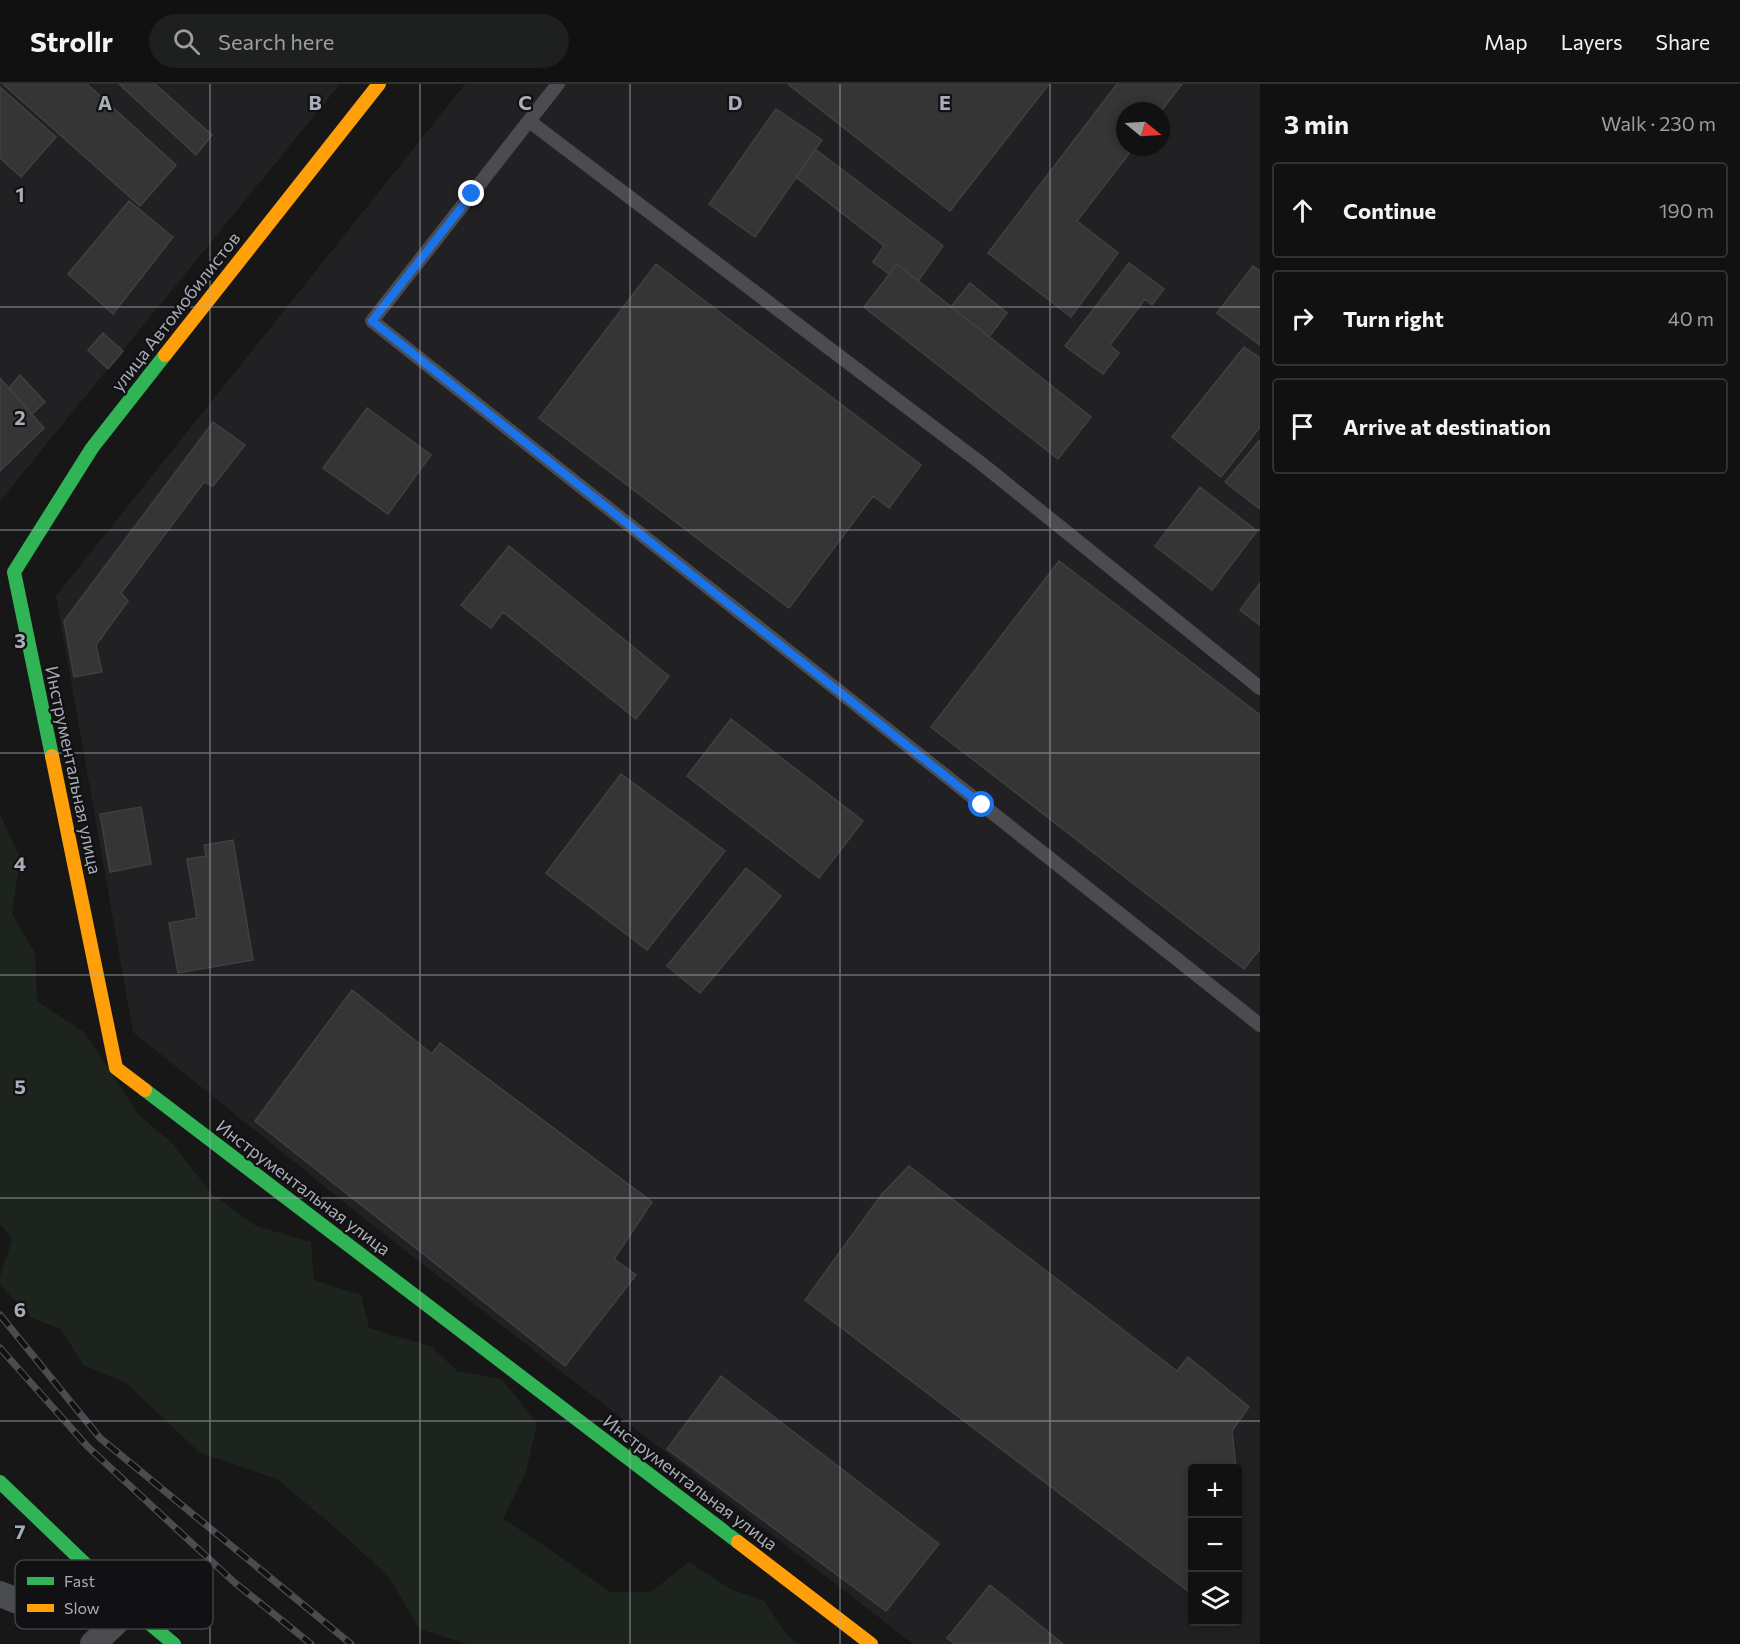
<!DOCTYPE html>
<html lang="en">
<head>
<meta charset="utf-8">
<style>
  :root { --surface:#111; --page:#1e1f1f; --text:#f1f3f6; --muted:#9c9d9f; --line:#303131 }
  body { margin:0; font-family:Commissioner,sans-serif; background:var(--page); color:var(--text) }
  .controls { position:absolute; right:18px; bottom:18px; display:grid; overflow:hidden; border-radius:6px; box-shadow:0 3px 9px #0003 }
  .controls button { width:54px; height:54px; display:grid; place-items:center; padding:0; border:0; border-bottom:2px solid var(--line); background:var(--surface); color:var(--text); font:30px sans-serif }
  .compass { position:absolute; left:1116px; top:18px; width:54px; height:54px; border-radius:50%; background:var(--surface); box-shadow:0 3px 9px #0003; rotate:108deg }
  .stop { position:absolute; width:18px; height:18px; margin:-14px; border:4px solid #1a73e8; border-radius:50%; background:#fff }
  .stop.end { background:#1a73e8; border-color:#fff; box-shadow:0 2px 6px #0008 }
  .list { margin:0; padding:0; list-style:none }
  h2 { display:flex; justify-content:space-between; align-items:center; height:78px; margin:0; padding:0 24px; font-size:26px }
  h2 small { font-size:20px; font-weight:400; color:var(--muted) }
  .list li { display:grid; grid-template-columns:39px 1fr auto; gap:18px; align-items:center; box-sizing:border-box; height:96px; margin:0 12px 12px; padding:0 12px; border:2px solid var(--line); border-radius:6px }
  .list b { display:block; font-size:22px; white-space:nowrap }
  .list em { font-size:20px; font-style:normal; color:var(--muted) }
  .icon { flex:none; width:33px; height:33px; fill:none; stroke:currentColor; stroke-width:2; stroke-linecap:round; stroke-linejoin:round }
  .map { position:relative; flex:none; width:1260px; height:1560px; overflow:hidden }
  header { display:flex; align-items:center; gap:36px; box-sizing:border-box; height:84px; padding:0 30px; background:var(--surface); border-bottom:2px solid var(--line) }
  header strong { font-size:28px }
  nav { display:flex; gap:33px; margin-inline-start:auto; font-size:21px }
  .search { width:420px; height:54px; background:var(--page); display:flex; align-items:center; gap:15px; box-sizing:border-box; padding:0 21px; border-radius:33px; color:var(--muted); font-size:22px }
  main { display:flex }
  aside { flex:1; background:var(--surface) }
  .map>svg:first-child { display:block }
  .built { fill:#212123; fill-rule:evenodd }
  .green { fill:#1d241e }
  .building { fill:#353536; stroke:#3f4043; stroke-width:1.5 }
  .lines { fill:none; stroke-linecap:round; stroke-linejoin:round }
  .lane { stroke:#4b4c50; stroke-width:14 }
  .street { stroke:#4b4c50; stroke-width:26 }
  .fast { stroke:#30b455; stroke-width:14 }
  .slow { stroke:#ff9f0a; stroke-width:14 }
  .rail-casing { stroke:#4b4c4f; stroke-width:7 }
  .rail { stroke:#111113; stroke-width:4.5; stroke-dasharray:14; stroke-linecap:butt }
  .route { stroke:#1a73e8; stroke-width:8 }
  .grid { fill:none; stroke:#a8adb8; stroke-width:1.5; stroke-opacity:0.55 }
  .labels { text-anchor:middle; stroke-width:4.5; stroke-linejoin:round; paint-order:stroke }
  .street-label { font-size:18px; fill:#a8adb8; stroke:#111113 }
  .key { fill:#111113; stroke:#3e4045; stroke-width:1.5 }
  .key-label { font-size:16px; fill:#a8adb8 }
  .grid-label { font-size:20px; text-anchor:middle; font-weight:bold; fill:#a8adb8; stroke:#111113; stroke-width:4.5; stroke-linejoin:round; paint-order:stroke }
</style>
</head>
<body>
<header>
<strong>Strollr</strong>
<div class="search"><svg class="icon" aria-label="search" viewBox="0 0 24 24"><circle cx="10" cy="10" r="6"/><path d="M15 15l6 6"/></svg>Search here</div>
<nav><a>Map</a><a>Layers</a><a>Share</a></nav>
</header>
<main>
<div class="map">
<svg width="1260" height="1560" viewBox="0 0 1260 1560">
  <rect width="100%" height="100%" fill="#171717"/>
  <!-- built -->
  <path class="built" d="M0,0H340L0,417Z
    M465,0H1260V1560H913L371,1140L133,948L56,512ZM1125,27H1161V63H1125ZM1192,1384H1238V1538H1192Z"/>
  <!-- green -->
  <path class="green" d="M0,730L20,774L12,830L35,869L37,917L84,948L139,1031L171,1058L212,1110L256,1142L311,1158L314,1196L361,1211L369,1244L432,1263L457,1287L502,1295L537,1340L526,1388L503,1435L545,1462L610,1508H651L689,1478L732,1506L763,1516L787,1551L799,1560H468L419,1545L389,1493L347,1454L277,1395L199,1368L125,1298L83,1281L61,1245L32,1234L0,1201V1192L12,1156L0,1140Z"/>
  <!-- building -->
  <path class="building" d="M3,0H87L176,81L140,122Z
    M119,0H155L212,51L196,71Z
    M788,0H1049L950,127Z
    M1117,0H1182L1161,27H1125V63H1134L1077,137L1118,169L1071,233L988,169Z
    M0,3L56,53L21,93L0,74Z
    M776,25L822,56L755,153L709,120Z
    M815,65L943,162L918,197L897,180L889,190L873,178L884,162L796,93Z
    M129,117L173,153L113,230L68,190Z
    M1129,179L1164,205L1152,221L1145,215L1110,261L1119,269L1103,290L1065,262Z
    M656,180L921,381L889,424L873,412L789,524L539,334Z
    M897,180L1091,333L1058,375L864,223Z
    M1253,182L1260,187V261L1217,229Z
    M970,199L1007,229L989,253L951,223Z
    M103,249L123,267L108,285L88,266Z
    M1244,263L1260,274V343L1221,393L1172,353Z
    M20,291L45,318L32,330L9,304Z
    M0,294L44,344L0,387Z
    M367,324L431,371L388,430L323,384Z
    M213,338L245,361L213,402L204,398L121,509L128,517L96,561L102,588L74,593L64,537Z
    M1259,357H1260V425L1225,398Z
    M1200,403L1257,447L1212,506L1155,462Z
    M509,462L669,592L636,635L503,528L491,544L461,521Z
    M1059,477L1260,631V865L1244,885L931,643Z
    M1260,499V541L1240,526Z
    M731,635L863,737L819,794L687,692Z
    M621,690L725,767L647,866L546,789Z
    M141,723L151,780L110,788L100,730Z
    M233,756L253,876L178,889L169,839L197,834L187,775L206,772L204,761Z
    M746,784L781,812L700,909L667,882Z
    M352,906L432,970L440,959L652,1118L614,1175L636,1191L565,1282L255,1037Z
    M909,1082L1177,1287L1188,1273L1249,1323L1232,1347L1236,1384H1192V1510L805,1216L882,1110Z
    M721,1292L939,1460L886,1527L667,1365Z
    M990,1501L1063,1560H955L947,1554Z"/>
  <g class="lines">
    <!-- lane -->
    <path class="lane" d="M558,0L372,237L1260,941
      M529,37L982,380L1260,604"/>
    <!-- street -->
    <path class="street" d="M0,1510L43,1527L131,1524L93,1560"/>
    <!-- fast -->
    <path class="fast" d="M52,672L14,488L92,364L165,271
      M145,1006L738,1458
      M0,1398L131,1524L174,1560"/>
    <!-- slow -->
    <path class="slow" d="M165,271L379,0
      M52,672L116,984L145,1006
      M738,1458L871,1560"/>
    <!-- rail casing -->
    <g class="rail-casing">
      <path id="rail" d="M0,1231L100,1354L351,1560
        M0,1264L88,1363L234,1498L311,1560"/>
    </g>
    <!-- rail -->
    <use href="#rail" class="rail"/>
  </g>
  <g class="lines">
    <!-- route -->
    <path class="route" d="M472,110L372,237L982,721"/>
  </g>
  <!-- grid -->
  <path class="grid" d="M210,0V1560M420,0V1560M630,0V1560M840,0V1560M1050,0V1560M0,223H1260M0,446H1260M0,669H1260M0,891H1260M0,1114H1260M0,1337H1260"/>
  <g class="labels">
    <!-- street labels -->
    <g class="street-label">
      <text transform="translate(176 228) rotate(-52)" y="6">улица Автомобилистов</text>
      <text transform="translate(73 686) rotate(78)" y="6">Инструментальная улица</text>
      <text transform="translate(303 1104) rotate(37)" y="6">Инструментальная улица</text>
      <text transform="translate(690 1399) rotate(37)" y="6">Инструментальная улица</text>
    </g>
  </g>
  <!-- legend -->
  <rect x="15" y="1476" width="198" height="69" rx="9" class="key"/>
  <rect x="27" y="1493" width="27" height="8" fill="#30b455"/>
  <rect x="27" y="1520" width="27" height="8" fill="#ff9f0a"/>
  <g class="key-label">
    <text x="64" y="1503">Fast</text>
    <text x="64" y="1530">Slow</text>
  </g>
  <g class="grid-label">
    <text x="105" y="26">A</text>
    <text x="315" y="26">B</text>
    <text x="525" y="26">C</text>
    <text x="735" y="26">D</text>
    <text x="945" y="26">E</text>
    <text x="20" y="118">1</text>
    <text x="20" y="341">2</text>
    <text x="20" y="564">3</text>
    <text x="20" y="787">4</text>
    <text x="20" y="1010">5</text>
    <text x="20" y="1233">6</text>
    <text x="20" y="1455">7</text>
  </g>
</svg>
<div class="controls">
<button>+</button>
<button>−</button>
<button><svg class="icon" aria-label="layers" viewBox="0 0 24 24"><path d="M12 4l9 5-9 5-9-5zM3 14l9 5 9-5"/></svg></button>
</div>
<svg class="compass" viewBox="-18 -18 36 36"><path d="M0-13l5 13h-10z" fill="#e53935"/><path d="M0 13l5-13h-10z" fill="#9c9d9f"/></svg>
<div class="stop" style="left:982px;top:721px"></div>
<div class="stop end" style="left:472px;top:110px"></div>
</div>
<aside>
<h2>3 min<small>Walk · 230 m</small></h2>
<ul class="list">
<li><svg class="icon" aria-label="ahead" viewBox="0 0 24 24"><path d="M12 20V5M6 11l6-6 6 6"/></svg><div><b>Continue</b></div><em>190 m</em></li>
<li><svg class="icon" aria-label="right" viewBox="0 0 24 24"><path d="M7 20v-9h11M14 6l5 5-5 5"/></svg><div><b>Turn right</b></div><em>40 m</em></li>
<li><svg class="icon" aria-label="arrive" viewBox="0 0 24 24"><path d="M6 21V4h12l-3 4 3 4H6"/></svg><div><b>Arrive at destination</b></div></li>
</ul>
</aside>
</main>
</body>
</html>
